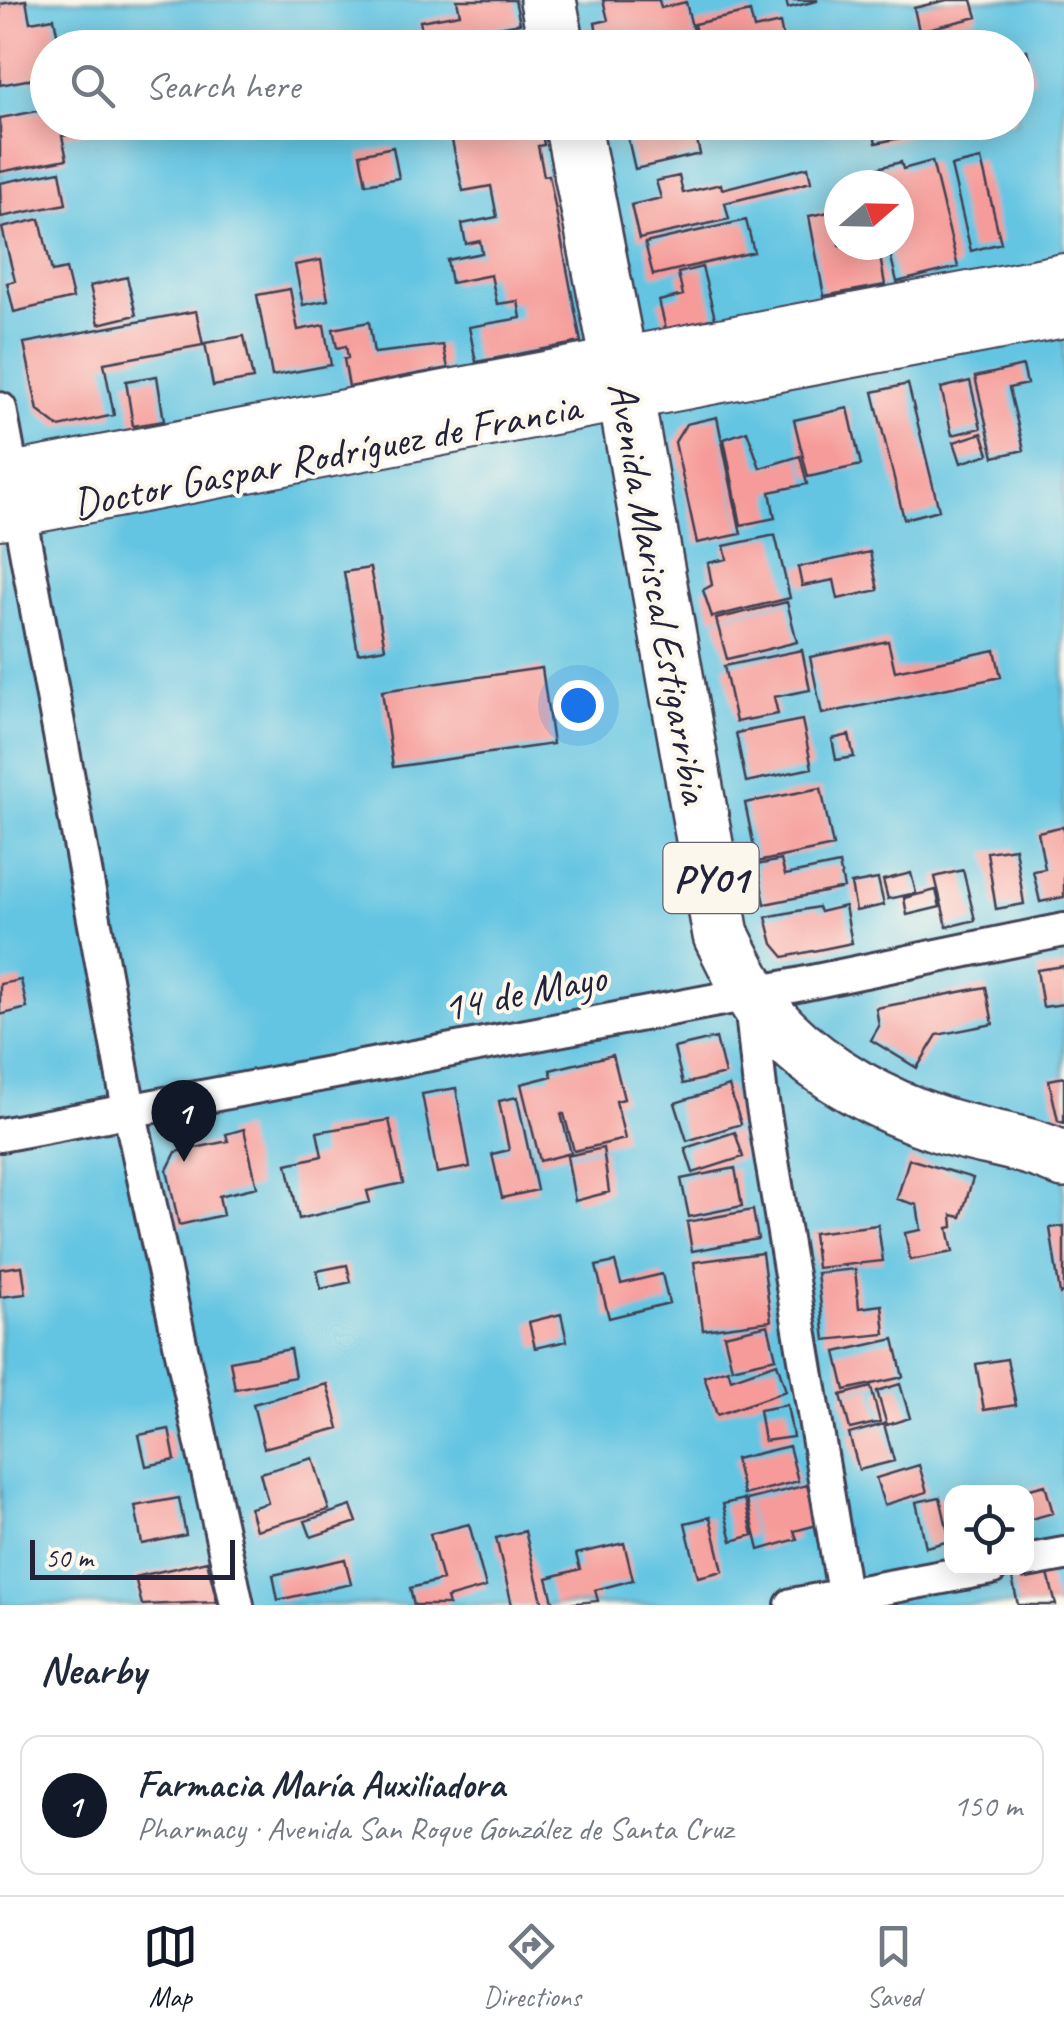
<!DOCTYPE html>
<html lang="en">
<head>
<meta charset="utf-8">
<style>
  :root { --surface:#fff; --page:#f6f6f7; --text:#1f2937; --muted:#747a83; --line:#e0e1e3; --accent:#111827 }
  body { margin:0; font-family:Caveat,sans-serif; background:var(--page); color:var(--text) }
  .controls { position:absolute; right:30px; bottom:30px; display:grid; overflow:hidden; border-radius:20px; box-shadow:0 5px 25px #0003 }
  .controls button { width:90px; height:90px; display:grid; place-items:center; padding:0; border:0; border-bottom:2px solid var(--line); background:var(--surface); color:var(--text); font:50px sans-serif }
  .compass { position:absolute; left:824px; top:170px; width:90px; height:90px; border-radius:50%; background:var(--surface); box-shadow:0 5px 25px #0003; rotate:70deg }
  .scale { position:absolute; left:30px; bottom:25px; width:205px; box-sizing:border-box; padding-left:10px; border:5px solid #22223b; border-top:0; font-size:28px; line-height:35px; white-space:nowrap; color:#22223b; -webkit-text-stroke:8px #fbf7ec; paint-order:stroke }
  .you { position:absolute; left:578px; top:705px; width:35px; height:35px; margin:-25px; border:8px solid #fff; border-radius:50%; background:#1a73e8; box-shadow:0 0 0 15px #1a73e833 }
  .badge { display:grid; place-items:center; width:65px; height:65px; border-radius:50%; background:var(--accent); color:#fff; font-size:32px; font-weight:700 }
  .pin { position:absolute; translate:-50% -82px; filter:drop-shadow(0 2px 5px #0008) }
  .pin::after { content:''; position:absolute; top:52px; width:35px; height:30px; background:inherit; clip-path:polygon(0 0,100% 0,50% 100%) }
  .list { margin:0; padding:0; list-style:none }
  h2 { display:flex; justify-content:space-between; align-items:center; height:130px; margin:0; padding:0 40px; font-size:42px }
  h2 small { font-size:32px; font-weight:400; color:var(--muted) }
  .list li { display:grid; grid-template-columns:65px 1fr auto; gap:30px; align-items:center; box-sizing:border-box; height:140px; margin:0 20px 20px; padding:0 20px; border:2px solid var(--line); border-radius:20px }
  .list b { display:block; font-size:38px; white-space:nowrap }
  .list p { margin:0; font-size:32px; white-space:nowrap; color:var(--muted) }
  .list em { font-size:32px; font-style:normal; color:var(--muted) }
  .icon { flex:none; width:55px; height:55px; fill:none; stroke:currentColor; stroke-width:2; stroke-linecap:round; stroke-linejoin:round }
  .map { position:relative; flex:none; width:1064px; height:1605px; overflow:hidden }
  .search { position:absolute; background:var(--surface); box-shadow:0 5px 25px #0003; left:30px; right:30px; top:30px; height:110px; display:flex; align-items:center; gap:25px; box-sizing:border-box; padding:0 35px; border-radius:55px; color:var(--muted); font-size:38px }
  .sheet { height:290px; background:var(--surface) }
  nav { display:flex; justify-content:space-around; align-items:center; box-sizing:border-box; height:140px; border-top:2px solid var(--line); background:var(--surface); font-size:28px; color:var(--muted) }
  nav a { display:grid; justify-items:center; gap:5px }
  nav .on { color:var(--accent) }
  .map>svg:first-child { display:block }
  .water { fill:#64c5e2; stroke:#43748e; stroke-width:2.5; fill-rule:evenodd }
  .building { fill:#f69b99 }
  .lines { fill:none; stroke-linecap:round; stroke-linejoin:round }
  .street-casing { stroke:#414052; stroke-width:38 }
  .secondary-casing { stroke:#414052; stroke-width:52 }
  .highway-casing { stroke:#414052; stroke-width:60 }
  .street { stroke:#fff; stroke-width:32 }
  .secondary { stroke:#fff; stroke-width:48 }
  .highway { stroke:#fff; stroke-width:55 }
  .labels { text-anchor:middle; stroke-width:8; stroke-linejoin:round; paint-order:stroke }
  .shield { fill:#fbf7ec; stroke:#636270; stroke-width:2.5 }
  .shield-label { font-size:40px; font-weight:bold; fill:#22223b }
  .street-label { font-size:42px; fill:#22223b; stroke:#fbf7ec }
</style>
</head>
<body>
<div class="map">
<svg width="1064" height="1605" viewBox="0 0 1064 1605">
  <rect width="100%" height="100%" fill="#fbf7ec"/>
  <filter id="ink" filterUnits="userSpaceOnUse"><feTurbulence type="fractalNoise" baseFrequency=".01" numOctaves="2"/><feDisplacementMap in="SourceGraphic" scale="20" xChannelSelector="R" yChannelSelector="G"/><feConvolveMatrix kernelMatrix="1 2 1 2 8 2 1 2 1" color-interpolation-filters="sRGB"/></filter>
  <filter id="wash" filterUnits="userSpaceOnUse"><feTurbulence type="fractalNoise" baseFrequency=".0048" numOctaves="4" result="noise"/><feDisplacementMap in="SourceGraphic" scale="40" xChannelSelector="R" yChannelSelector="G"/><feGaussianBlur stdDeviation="2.25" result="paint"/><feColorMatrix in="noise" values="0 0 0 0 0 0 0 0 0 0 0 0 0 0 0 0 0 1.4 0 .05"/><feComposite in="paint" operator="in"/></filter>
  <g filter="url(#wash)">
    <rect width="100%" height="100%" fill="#f2ecd6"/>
    <!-- water -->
    <path class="water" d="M0,0H1064V1605H0ZM48,48H1016V122H48ZM839,185H899V245H839ZM952,1492H1026V1568H952Z"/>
    <g id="blocks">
      <!-- building -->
      <path class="building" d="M26,0L30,22L54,18L60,48H48V76L0,85V4Z
        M457,0H515L520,23L424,41L420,21L460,14Z
        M603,0H659L661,8L686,2L697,48H600L595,23L608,20Z
        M786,0H817V1L788,8Z
        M947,0H972L977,17L919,31L914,8Z
        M750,12L754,29L780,23L785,48H699L694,24Z
        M1027,50L1034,80L1016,84V52Z
        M48,109V122H87L89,131L62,136L67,159L0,172V118Z
        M448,122H540L544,145L538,146L544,176L549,175L581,342L476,362L469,327L521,318L518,301L497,304L491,275L451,283L447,260L482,253L480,241L466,244L462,224L497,217L491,186L463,191Z
        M660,122H693L700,154L635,169L626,130Z
        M871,122H902L905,137L876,143Z
        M966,122H1001V124L968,132Z
        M393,147L399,178L366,184L360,154Z
        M981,159L1001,243L971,251L951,166Z
        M932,161L958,267L897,282L888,245H899V185H874L870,170L901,162L903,169Z
        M808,167L811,182L725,203L729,219L639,239L631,205L661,198L656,181L679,176L683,193L721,184L722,189Z
        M60,171L66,204L1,217L0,183Z
        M839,210V245H878L885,285L824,296L809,216Z
        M40,219L52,272L66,269L73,298L14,312L7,283L15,281L2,228Z
        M746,220L754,252L653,275L645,243Z
        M321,260L328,300L303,305L295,265Z
        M702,267L715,318L666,329L659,301L683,295L678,273Z
        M127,277L136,315L99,324L90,286Z
        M290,289L298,330L324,325L331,365L272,376L257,295Z
        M196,311L203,345L104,363L114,415L59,427L38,411L24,343Z
        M369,322L374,353L443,345L448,368L349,387L344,359L348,358L346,346L337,348L333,329Z
        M244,336L253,379L213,386L205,343Z
        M1023,366L1027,384L1009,388L1024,450L994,457L975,377Z
        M157,376L164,421L133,426L126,381Z
        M970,381L981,428L952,435L941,388Z
        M908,384L939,510L904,519L873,392Z
        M848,408L861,465L808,477L794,420Z
        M717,417L741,534L697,543L675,442L686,424Z
        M747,431L760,468L800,456L807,484L770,492L775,518L741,525L724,439Z
        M982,433L989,454L961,463L954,442Z
        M775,535L790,598L712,617L703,590L712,585L708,563L727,559L724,546Z
        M870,552L878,590L838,599L834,580L802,586L798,567Z
        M370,568L385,648L358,653L344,572Z
        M787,602L797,642L727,659L716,619Z
        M888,641L895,671L995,650L1001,677L822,714L810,657Z
        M802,650L810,690L774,697L778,714L736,722L724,666Z
        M542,668L553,744L393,767L382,691Z
        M802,720L812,768L746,782L736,733Z
        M849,735L854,757L836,760L832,739Z
        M821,788L833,846L757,862L745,803Z
        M1064,826V897L1040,902L1033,871L1045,869L1038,832Z
        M1015,848L1024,904L996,909L987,852Z
        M781,860L785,875L839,864L844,888L765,904L757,865Z
        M963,870L975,920L947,927L935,877Z
        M911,873L916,893L888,899L883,880Z
        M878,879L884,905L856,911L851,884Z
        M936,890L940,907L907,915L904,898Z
        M845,906L852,943L784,957L773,944L766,917L818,907L820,912Z
        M1064,966V1004L1043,1007L1037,970Z
        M21,980L27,1008L0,1015V984Z
        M986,987L993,1024L937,1035L917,1068L871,1040L879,1026L876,1008Z
        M716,1038L725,1074L683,1084L674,1048Z
        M613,1055L624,1099L616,1101L625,1139L574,1151L564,1114H561L571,1153L540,1161L521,1084L552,1076L550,1070Z
        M1064,1077V1123L1058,1121L1049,1080Z
        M729,1086L741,1124L687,1141L675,1103Z
        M456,1088L470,1167L437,1173L422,1094Z
        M517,1097L537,1190L502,1198L492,1154L509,1150L499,1101Z
        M389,1120L403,1183L367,1191L370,1202L299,1219L287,1164L322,1156L317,1132Z
        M244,1129L257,1187L219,1196L223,1215L179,1225L167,1170L176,1152L228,1141L226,1134Z
        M735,1132L743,1157L693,1173L685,1148Z
        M603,1148L609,1192L575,1201L567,1156Z
        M909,1159L973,1178L961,1217L952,1215L953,1227L948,1228L953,1252L910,1260L905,1233L921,1230L917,1205L897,1199Z
        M735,1168L742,1206L689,1217L681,1179Z
        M753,1210L758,1239L692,1251L687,1222Z
        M878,1225L883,1261L817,1268L813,1233Z
        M1064,1226V1293L1060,1294L1050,1228Z
        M762,1253L771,1321L703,1330L694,1262Z
        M615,1262L621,1284L662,1274L669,1303L609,1318L596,1266Z
        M347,1265L351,1282L321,1289L317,1271Z
        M22,1266L26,1294L0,1297V1269Z
        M855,1269L859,1308L882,1305L885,1334L825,1340L817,1273Z
        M561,1314L567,1341L535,1348L529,1322Z
        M768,1325L776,1358L732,1368L724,1335Z
        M894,1339L903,1377L845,1390L836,1352Z
        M290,1349L295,1377L235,1389L230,1361Z
        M1007,1359L1016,1405L984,1410L976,1364Z
        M777,1363L786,1391L717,1415L704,1376L728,1369L731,1379Z
        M327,1384L339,1428L264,1448L253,1404Z
        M900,1384L910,1418L887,1425L877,1391Z
        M871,1387L880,1422L850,1429L841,1395Z
        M787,1405L793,1437L764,1441L759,1410Z
        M884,1424L894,1461L859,1470L849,1434Z
        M169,1429L175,1460L146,1466L139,1435Z
        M789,1446L798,1481L744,1495L735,1459Z
        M313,1458L329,1510L256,1530L250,1508L268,1503L260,1473Z
        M919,1465L927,1492L884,1505L876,1478Z
        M807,1485L817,1525L794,1531L797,1539L759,1550L747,1500Z
        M1045,1485L1053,1513L1028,1520L1026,1490Z
        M940,1497L950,1541L926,1547L916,1502Z
        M179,1498L186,1535L142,1544L135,1506Z
        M745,1499L753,1535L732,1541L723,1504Z
        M351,1506L357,1522L311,1537L305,1521Z
        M710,1517L723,1571L698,1577L685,1523Z
        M469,1524L486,1587L447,1598L449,1605H414L410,1588L442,1580L430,1534Z
        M525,1531L543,1605H512L496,1538Z
        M624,1543L633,1580L595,1590L598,1601L554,1605L547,1578L580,1569L576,1554Z
        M345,1559L351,1584L278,1600L273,1575Z
        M207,1561L217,1602L142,1605L135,1577Z
        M1047,1570L1056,1605H1018L1012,1578Z"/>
    </g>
  </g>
  <g filter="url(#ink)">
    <use href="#blocks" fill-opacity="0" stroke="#414052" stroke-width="2.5"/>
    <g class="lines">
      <!-- street casing -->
      <g class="street-casing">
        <path id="street" d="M0,409L129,1109L237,1605
          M751,1002L760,1089L846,1605
          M0,1135L797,985L1064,930
          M1026,1561L1064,1554
          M792,1605L991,1568"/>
      </g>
      <!-- secondary casing -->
      <g class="secondary-casing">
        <path id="secondary" d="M0,479L1064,278
          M0,515L1064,313"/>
      </g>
      <!-- highway casing -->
      <g class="highway-casing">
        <path id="highway" d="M548,0L557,48
          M572,122L626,398L721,935C738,969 754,1005 782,1032C824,1074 883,1106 939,1124C981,1138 1025,1141 1064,1160"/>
      </g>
      <!-- street -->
      <use href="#street" class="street"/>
      <!-- secondary -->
      <use href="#secondary" class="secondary"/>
      <!-- highway -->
      <use href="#highway" class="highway"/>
    </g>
  </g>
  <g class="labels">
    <!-- shield labels -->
    <rect class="shield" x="663.5" y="843" width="95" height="70" rx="8"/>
    <g class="shield-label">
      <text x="711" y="892">PY01</text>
    </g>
    <!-- street labels -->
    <g class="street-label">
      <text transform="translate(326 454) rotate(-11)" y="15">Doctor Gaspar Rodríguez de Francia</text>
      <text transform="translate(660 592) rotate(80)" y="15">Avenida Mariscal Estigarribia</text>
      <text transform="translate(524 991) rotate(-11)" y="15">14 de Mayo</text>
    </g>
  </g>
</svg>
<div class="controls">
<button><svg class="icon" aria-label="locate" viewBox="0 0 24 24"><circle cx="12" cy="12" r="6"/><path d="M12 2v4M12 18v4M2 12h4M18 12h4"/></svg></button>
</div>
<svg class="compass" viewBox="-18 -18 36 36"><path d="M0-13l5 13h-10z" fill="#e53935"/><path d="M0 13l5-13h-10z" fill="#747a83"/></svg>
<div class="scale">50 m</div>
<div class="you"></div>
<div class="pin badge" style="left:184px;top:1162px">1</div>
<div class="search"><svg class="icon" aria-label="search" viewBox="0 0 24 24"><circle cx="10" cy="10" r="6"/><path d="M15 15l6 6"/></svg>Search here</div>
</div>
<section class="sheet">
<h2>Nearby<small></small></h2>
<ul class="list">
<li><span class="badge">1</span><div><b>Farmacia María Auxiliadora</b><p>Pharmacy · Avenida San Roque González de Santa Cruz</p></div><em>150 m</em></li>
</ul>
</section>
<nav>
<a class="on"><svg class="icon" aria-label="map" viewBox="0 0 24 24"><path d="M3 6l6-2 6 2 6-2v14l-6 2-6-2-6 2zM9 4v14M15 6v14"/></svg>Map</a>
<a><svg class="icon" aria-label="directions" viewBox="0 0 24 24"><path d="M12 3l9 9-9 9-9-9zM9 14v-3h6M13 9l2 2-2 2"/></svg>Directions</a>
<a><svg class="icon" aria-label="saved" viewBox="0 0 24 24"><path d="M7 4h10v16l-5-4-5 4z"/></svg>Saved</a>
</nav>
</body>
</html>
